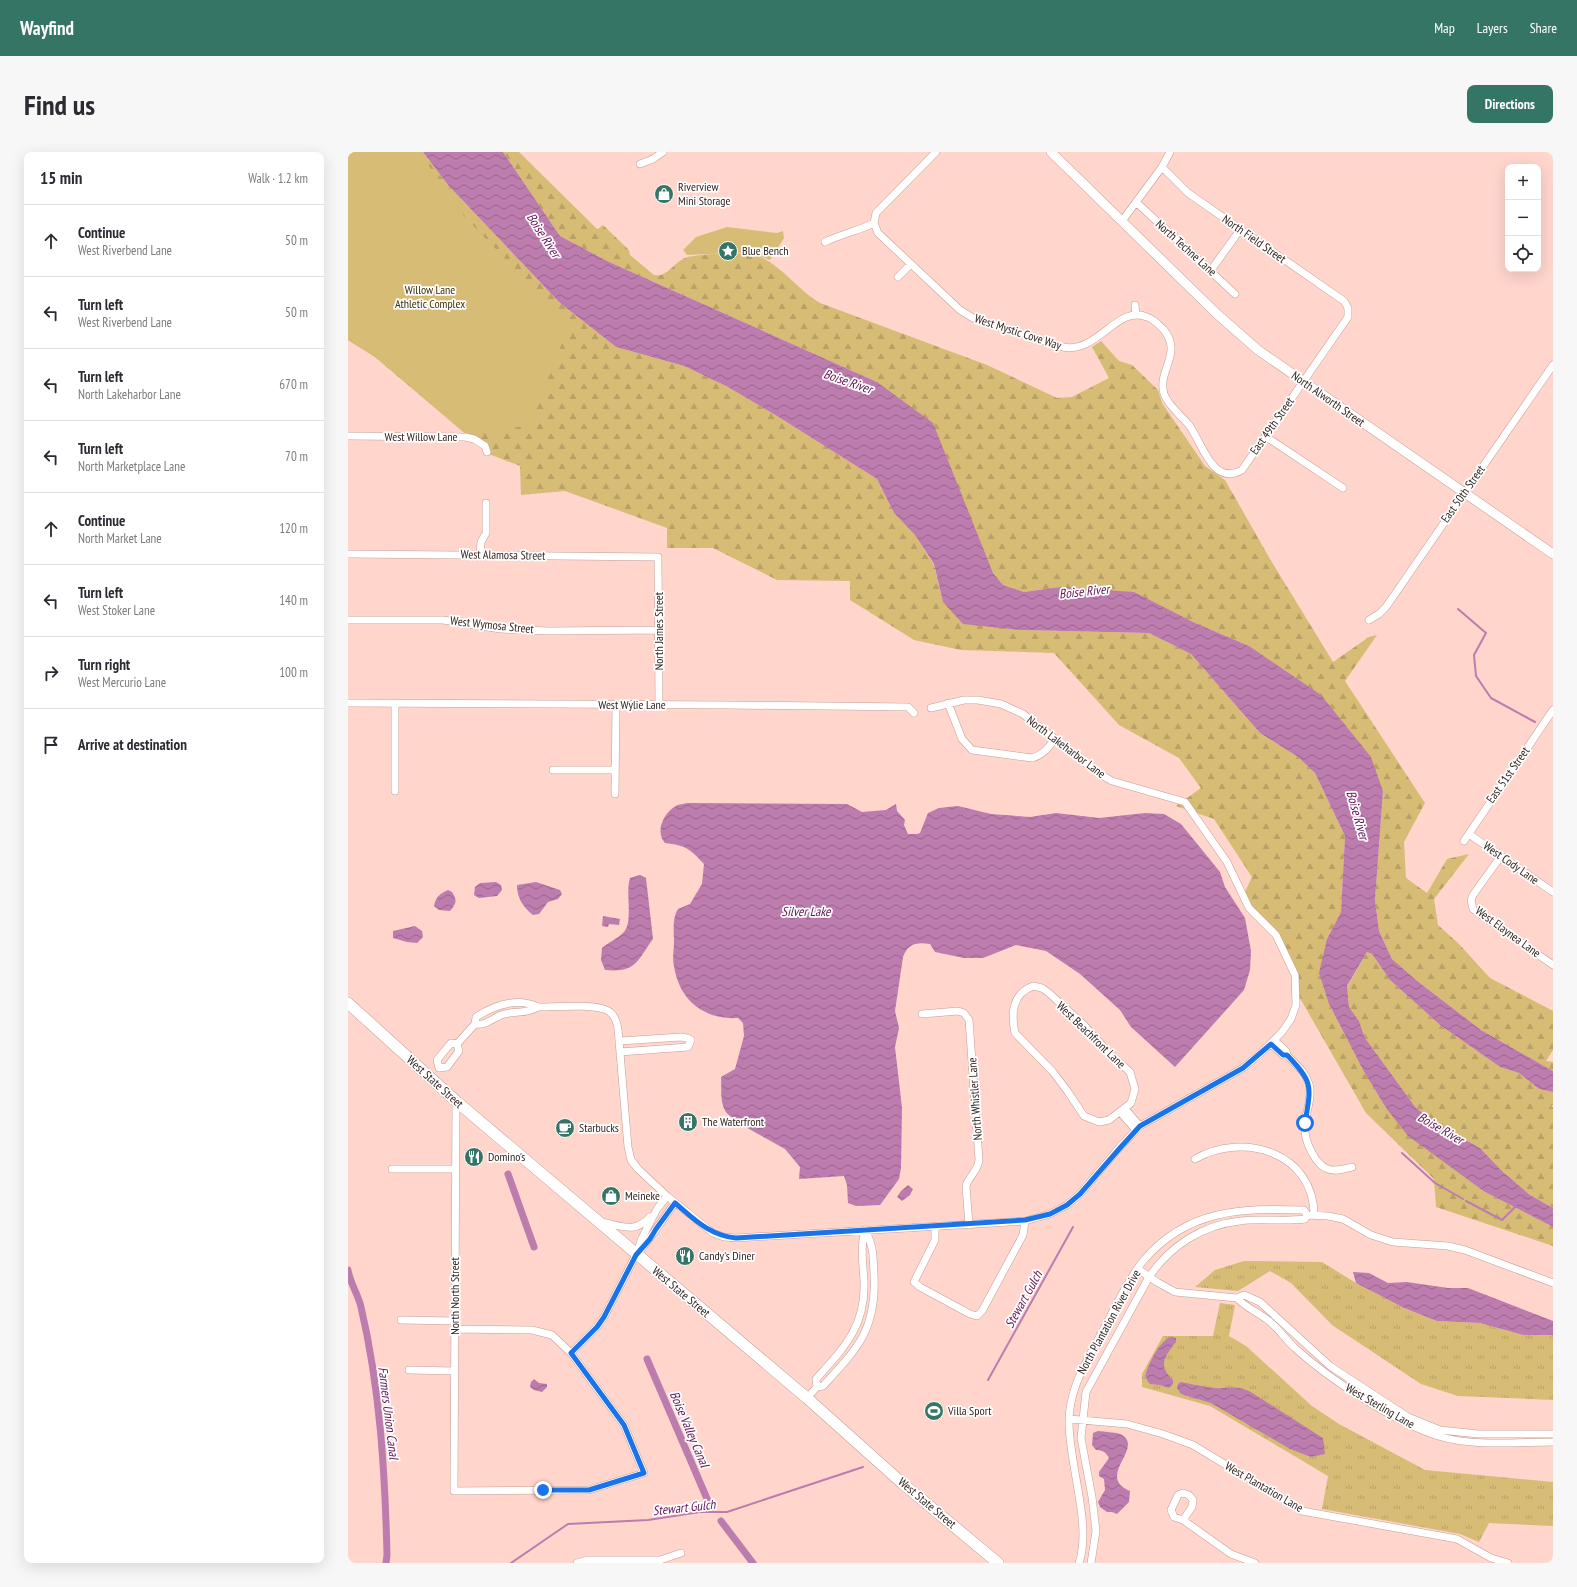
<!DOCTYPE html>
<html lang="en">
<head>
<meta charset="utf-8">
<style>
  :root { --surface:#fff; --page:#f7f7f7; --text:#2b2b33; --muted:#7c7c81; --line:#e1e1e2; --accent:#347565 }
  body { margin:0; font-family:"PT Sans Narrow",sans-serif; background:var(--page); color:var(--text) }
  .controls { position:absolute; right:12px; top:12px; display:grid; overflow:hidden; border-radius:8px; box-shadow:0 4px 16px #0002 }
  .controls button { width:36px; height:36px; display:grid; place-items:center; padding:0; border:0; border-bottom:1px solid var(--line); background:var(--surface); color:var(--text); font:20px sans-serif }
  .stop { position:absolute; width:12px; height:12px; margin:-9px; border:3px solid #1a73e8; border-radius:50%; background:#fff }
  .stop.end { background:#1a73e8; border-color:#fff; box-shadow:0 1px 4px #0008 }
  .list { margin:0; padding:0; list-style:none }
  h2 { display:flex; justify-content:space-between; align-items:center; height:52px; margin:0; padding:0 16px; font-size:17px }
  h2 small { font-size:13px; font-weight:400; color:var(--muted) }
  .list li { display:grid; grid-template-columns:26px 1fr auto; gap:12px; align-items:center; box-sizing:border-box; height:72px; padding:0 16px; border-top:1px solid var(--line) }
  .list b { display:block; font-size:15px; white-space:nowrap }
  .list p { margin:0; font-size:13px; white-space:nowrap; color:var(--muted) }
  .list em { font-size:13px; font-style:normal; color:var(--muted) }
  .icon { flex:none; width:22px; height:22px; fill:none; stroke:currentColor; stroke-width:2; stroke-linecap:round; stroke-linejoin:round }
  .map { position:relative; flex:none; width:1205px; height:1411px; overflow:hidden; border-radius:8px }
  header { display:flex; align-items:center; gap:24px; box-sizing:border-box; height:56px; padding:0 20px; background:var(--accent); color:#fff }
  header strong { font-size:19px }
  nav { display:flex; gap:22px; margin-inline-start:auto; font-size:14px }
  .intro { display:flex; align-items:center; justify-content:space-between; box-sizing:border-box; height:96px; padding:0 24px }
  h1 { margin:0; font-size:28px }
  .button { padding:10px 18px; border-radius:8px; background:var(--accent); color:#fff; font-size:14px; font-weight:700 }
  main { display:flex; gap:24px; padding:0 24px }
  aside { flex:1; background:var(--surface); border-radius:8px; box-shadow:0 4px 16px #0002 }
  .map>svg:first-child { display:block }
  .grass { fill:url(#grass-tufts) }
  .forest { fill:url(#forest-firs) }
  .park { fill:#d7bc75 }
  .water { fill:url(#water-waves) }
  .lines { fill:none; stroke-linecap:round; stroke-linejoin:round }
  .stream { stroke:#bd7cae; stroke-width:2 }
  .canal { stroke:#bd7cae; stroke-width:7 }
  .minor-casing { stroke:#c59e95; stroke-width:8 }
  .tertiary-casing { stroke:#c59e95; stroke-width:10 }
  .primary-casing { stroke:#c59e95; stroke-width:12 }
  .minor { stroke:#fff; stroke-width:7 }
  .tertiary { stroke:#fff; stroke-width:9 }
  .primary { stroke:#fff; stroke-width:11 }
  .route { stroke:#1a73e8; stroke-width:5 }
  .labels { text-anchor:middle; stroke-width:3.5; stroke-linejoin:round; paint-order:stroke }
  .poi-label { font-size:12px; fill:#332421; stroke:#fff; text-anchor:start }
  .street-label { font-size:12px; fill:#332421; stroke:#fff }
  .park-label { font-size:12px; fill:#3b2e0a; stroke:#fff }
  .water-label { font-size:13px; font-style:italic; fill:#621355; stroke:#fff }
</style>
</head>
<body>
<header>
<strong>Wayfind</strong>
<nav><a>Map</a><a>Layers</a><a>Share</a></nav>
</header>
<div class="intro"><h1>Find us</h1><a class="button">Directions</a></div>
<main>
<aside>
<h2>15 min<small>Walk · 1.2 km</small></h2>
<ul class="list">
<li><svg class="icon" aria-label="ahead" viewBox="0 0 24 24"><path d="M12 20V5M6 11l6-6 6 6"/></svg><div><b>Continue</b><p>West Riverbend Lane</p></div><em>50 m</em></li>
<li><svg class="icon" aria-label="left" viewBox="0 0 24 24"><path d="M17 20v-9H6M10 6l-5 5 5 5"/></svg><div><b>Turn left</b><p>West Riverbend Lane</p></div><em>50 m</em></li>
<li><svg class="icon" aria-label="left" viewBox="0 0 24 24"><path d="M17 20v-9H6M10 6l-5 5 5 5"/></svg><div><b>Turn left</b><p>North Lakeharbor Lane</p></div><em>670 m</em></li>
<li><svg class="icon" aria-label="left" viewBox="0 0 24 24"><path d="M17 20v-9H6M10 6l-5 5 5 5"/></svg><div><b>Turn left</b><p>North Marketplace Lane</p></div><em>70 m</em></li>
<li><svg class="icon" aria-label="ahead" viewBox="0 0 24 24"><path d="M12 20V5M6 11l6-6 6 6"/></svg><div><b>Continue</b><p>North Market Lane</p></div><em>120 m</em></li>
<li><svg class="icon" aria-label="left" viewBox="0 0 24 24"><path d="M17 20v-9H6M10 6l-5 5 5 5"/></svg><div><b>Turn left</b><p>West Stoker Lane</p></div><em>140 m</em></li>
<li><svg class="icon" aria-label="right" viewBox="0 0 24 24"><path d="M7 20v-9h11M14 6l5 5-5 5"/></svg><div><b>Turn right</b><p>West Mercurio Lane</p></div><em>100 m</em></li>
<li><svg class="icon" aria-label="arrive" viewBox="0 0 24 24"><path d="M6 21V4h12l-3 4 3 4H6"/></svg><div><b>Arrive at destination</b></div></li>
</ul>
</aside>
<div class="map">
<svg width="1205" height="1411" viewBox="0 0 1205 1411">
  <defs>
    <pattern id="grass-tufts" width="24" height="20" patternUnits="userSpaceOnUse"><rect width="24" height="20" fill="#d7bc75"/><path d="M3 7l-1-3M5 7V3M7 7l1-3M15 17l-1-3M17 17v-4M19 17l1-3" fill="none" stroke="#b9a165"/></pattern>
    <pattern id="forest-firs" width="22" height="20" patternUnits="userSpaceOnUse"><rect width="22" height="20" fill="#d7bc75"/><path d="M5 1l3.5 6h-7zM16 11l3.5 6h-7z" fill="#b9a165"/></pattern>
    <pattern id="water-waves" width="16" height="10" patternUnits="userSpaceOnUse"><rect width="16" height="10" fill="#bd7cae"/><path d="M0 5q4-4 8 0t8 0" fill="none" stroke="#9a658d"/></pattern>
  </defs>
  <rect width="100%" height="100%" fill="#ffd5cc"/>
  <!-- grass -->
  <path class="grass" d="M896,1109L974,1110L1008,1131L1056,1156L1089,1169L1132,1171L1175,1183H1205V1248L1110,1244L1073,1232L984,1173L943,1131L922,1119L890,1139L847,1135L867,1118Z
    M872,1151L887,1153L881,1184L898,1194L964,1254L991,1272L1077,1318L1205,1330V1374L1141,1371L1131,1390L1112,1382L974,1357L980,1324L862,1254L794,1235V1222L815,1184H865Z"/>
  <!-- forest -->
  <path class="forest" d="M0,0H75L100,33L212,151L268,195L336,214L378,234L429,264L529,327L546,361L567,383L586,413L595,450L673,478L801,481L843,502L912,581L950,605L967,621L997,684L993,760L979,787L981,852L1015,918L1038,956L1137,1040L1205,1075V1094L1088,1055L1086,1027L1018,961L949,841L947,823L928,783L895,744L904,725L866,667L828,654L853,636L831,606L771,573L706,501L613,498L566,488L502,448V429L429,428L365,396H319V376L217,339L173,343L172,314L141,302L27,205L0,188Z
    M155,0H171L248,76L250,77L255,73L281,98L282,103L306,123C320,126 327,108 340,105C353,102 399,99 411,104C434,114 450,138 472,151L639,213L709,246L724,245L761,226L744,195L753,189L771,209L784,213L810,238L814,251L857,314L877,328L922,407L985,510L1021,485L1029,483L997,529L1077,651L1056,690L1058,726L1079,741L1099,707L1121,702L1086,747L1090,773L1110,791L1142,826L1205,859V898L1198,909L1205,910V919L1133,878L1068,828L1044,807L1031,779L1027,748L1035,639L901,494L845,470L712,435L676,440L655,433L645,421L529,230L259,109L212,84Z
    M1019,800L1024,802L1042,828L1092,873L1152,915L1171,921L1191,937L1205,940V953L1203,954L1205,955V1056L1182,1043L1155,1020L1132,996L1096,976L1068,956L1017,886L1011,869L1001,855L999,835Z"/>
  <!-- park -->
  <path class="park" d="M0,0H71L116,64L221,173L181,274L119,280L27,205L0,188Z
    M379,75L429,81L435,79L436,86L422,108L402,100L339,103L335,98L348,85Z"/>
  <!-- water -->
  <path class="water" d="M75,0H155L212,84L259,109L529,230L585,271L645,421L655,433L676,440L712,435L786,440L845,470L901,494L973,543L1023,605L1035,639L1027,748L1031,779L1044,807L1068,828L1133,878L1205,919V940L1191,937L1171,921L1152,915L1092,873L1042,828L1024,802L1019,800L999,834L1001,855L1011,869L1017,886L1068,956L1096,976L1132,996L1155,1020L1182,1043L1205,1056V1075L1137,1040L1060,984L1038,956L1015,918L981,852L971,821L979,787L993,760L997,684L967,621L950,605L912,581L843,502L801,481L673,478L615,472L595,450L586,412L567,383L546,361L529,327L429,264L378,234L336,214L268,195L212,151L100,33Z
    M340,651L499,652L514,660L538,658L548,652L549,659L557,668L556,673L560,682H569L572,681L580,661L591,656L610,654L643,662L682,665L708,661L751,666L797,661L816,662L833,672L872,720L877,735L897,766L903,799L902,818L896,838L827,915L783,875L772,858L732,822L698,799L668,793L635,806H616L587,800L582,792C569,790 560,791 555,805L547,859L551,876L547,895L554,956L553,1016L551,1027L532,1053L508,1054L500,1051L499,1033L496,1024L451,1027L452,1015L437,997L394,973L395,969C391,967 389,968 386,966C370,960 374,938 373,925L387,917L396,884L395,871L390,866C356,868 331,848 326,814C324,807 326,798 326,790C326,778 324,767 330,757L342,752L354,732L356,712C343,698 338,693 317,691C307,680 315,661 328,654C331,652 337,652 340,651Z
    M292,723L298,726L305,787C289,809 288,821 257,818L253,808L254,796C261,790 269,787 275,781C286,771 277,741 282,726Z
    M148,730L153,733L154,738L149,744L131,746L126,743L127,735L132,731Z
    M188,730L212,738L214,742L210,747L200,750L191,762L185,763C175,755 169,746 169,733Z
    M100,738L104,740C109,748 109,751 102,759L91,758L86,754C88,745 91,742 100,738Z
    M255,764L272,767L271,773L261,772L260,775L254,774Z
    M67,774L74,779L75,785L69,791L59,790L45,786V779Z
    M560,1033L565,1037L562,1043L554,1049L549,1045L553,1039Z
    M1005,1120L1021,1121L1040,1131L1059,1130L1100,1136H1120L1205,1169V1183H1175L1132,1171L1089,1169L1056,1156L1008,1131Z
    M823,1185L828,1186V1190C817,1204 809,1213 825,1228V1232L821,1236L812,1233L802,1232C799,1229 797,1225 798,1221C801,1211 813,1187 823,1185Z
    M186,1227L191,1231L199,1232V1235L194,1240L186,1238L182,1235L183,1230Z
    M833,1230C844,1232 856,1235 867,1236C881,1237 886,1233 901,1239L975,1286L977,1302L963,1305L942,1297L863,1251L833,1242L829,1236L830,1232Z
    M750,1279C756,1280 766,1280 772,1282C799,1295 746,1324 782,1339L781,1350L769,1362L764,1360H759L752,1355L750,1350L757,1338L756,1327L751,1324V1320L761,1306C758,1300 754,1298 748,1298L744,1293L745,1281Z"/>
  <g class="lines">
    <!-- stream -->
    <path class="stream" d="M1110,457L1138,481L1126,503L1128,524L1143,546L1187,570
      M1054,1001L1087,1031L1115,1047
      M1118,1049L1154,1068L1168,1054
      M640,1228L725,1075
      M163,1411L220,1372L300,1368L352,1360H379L515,1315"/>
    <!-- canal -->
    <path class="canal" d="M160,1022L186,1095
      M0,1118C2,1131 10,1142 13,1155C32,1236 37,1320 39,1403L38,1411
      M299,1207L363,1356
      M373,1369L405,1411"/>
    <!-- minor casing -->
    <g class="minor-casing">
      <path id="minor" d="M292,12L305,7L315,0
        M788,50L887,142
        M774,69L814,15L822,0
        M526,71L528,61L588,0
        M477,90C493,82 510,79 526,71L530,81L612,158L625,166L715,195C750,202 769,152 799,165C806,167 811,173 816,178C835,202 809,218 816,242C821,255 833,263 841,273C854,290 864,335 894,318L1000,165V156L996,149L840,41L814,15
        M863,118L892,78
        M550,125L562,113
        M787,153L788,163
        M0,284L117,285L126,287L137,294L139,300
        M917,284L995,336
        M0,402L310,405L311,553
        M132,402L133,390L138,381V351
        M0,468H95L153,477L200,479L311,478
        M1021,468L1031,462L1038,455L1205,213
        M0,551L381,553L560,555L566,561
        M600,551L614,587L624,598L684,606C695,603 700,596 707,587
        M205,618H267
        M47,639V551
        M267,642L268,553
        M1121,682L1205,740
        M1116,689L1205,558
        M1153,704L1125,743L1123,748L1125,757L1205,813
        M685,834L694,836L701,841L736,873L761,901L782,920L787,937L783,951L761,968L751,970L736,964L720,940L705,920L667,881C663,861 664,842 685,834Z
        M190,855C206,855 250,851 262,860C267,864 269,871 270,877L280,995L283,1008L290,1017L319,1044L365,1081L376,1085L388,1086L677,1069L702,1062L719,1053L732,1042L772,995L792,974L895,916L913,901L934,880L943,867L948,853L947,823L928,783L901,756L879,710L837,650L764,629L750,621L675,562L653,552L630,548H616L583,556
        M574,862L610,859L616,861L621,868L631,1008C630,1019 621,1024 618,1034L621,1073
        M272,889L333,885L339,886L343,888L340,895L272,900
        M103,891L109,892L111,899L99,915L91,916L89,908Z
        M109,892L127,872L128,865C147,853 169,845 190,855C176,863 167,858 153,863C144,867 137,874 127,872
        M923,892L935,903H939L938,899L926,888
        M939,903C947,912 958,920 961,932C965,946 957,961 957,975C956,988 967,1013 980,1017C988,1020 996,1017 1004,1015
        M777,957L792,974
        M772,960L788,978
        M847,1007C896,979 966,1001 966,1063
        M44,1017H107
        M253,1070C275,1074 286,1082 302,1065
        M587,1075V1088L566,1130L572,1135L622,1162L629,1164L634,1159L675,1083L677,1069
        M291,1100C304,1084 315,1067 327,1051
        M790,1117L809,1130L827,1140L889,1146
        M53,1168L107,1169
        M107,1177L184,1178L204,1183L223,1201L276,1273L296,1321L241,1338L106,1339L108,949
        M223,1201L249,1175L256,1165L288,1103L294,1086L309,1057L319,1044
        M61,1218L107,1219
        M469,1235L468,1227C496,1196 518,1174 516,1129C515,1111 512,1095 517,1078
        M459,1246L469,1235L475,1234C510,1196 529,1177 526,1122C525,1103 526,1095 517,1078
        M721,1267L779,1272L815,1282L845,1293L954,1359L1109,1387L1143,1406L1160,1411
        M1205,1282H1130L1092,1278L1060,1265L982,1214L912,1150L896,1143L889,1146C898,1156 910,1160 921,1169C931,1177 938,1188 948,1197C981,1227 1048,1271 1090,1284C1126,1295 1168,1290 1205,1290
        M835,1341L841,1343L845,1348L844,1355L835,1368L826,1365L823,1358L830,1343Z
        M835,1368L883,1402L907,1411
        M229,1411L240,1408H312L333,1401
        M731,1411C744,1373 721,1313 721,1270C721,1236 739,1209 754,1180C767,1157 778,1130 795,1109C839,1057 893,1056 956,1058L959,1063
        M743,1411L748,1379L744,1345L733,1286L738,1240L801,1125C822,1094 854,1073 892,1069C913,1066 935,1070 957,1067L959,1063L980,1064L995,1067L1023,1083L1045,1090L1100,1094L1117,1098L1205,1131"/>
    </g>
    <!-- tertiary casing -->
    <g class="tertiary-casing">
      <path id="tertiary" d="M703,0L869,162L910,198L1205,402"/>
    </g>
    <!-- primary casing -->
    <g class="primary-casing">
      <path id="primary" d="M0,851L108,949L459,1246L554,1331L650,1411"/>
    </g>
    <!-- minor -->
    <use href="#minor" class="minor"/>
    <!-- tertiary -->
    <use href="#tertiary" class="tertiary"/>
    <!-- primary -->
    <use href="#primary" class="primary"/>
  </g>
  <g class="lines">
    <!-- route -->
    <path class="route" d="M195,1338H241L296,1321L276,1273L223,1201L249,1175L256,1165L288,1103L302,1087L308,1077L327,1051C346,1067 362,1084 388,1086L677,1068L702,1062L719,1053L732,1042L772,996L792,974L895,916L923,892L935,903H939C966,931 963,934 957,971"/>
  </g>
  <!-- icons -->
  <defs>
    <g id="shop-disc" transform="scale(1)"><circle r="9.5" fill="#347565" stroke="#fff"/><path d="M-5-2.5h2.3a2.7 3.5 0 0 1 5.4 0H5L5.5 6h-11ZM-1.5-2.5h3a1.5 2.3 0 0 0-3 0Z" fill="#fff"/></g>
    <g id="sight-disc" transform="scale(1)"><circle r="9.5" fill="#347565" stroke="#fff"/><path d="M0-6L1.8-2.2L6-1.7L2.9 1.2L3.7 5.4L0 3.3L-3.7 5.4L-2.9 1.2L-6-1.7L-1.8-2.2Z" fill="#fff"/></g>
    <g id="building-disc" transform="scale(1)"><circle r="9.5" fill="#347565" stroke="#fff"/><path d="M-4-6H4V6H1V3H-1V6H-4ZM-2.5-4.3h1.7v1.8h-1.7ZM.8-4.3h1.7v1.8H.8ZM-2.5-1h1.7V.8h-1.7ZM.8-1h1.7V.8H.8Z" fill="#fff"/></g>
    <g id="cafe-disc" transform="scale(1)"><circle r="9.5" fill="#347565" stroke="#fff"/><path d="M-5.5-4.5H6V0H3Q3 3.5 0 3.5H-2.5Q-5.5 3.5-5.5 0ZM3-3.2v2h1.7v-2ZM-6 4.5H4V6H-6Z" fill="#fff"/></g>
    <g id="restaurant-disc" transform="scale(1)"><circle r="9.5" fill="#347565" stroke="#fff"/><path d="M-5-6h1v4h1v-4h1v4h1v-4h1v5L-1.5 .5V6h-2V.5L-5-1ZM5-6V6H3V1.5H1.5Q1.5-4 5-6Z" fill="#fff"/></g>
    <g id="stadium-disc" transform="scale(1)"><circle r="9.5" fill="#347565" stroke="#fff"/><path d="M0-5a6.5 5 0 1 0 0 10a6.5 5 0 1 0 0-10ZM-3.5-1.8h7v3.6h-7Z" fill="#fff"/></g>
  </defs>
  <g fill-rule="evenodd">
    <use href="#shop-disc" x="316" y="42"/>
    <use href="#sight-disc" x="380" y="99"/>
    <use href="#building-disc" x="340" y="970"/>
    <use href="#cafe-disc" x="217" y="976"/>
    <use href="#restaurant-disc" x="126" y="1005"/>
    <use href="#shop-disc" x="263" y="1044"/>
    <use href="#restaurant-disc" x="337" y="1104"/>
    <use href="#stadium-disc" x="586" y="1259"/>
  </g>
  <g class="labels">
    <!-- poi labels -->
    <g class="poi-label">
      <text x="330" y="39">Riverview<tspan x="330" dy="14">Mini Storage</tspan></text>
      <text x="394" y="103">Blue Bench</text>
      <text x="354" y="974">The Waterfront</text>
      <text x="231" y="980">Starbucks</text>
      <text x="140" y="1009">Domino's</text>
      <text x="277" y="1048">Meineke</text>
      <text x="351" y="1108">Candy's Diner</text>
      <text x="600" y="1263">Villa Sport</text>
    </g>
    <!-- street labels -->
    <g class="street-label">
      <text transform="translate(906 87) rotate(35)" y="4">North Field Street</text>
      <text transform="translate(838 96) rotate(42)" y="4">North Techne Lane</text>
      <text transform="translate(670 180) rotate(18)" y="4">West Mystic Cove Way</text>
      <text transform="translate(980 247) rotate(35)" y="4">North Alworth Street</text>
      <text transform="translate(924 274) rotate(-55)" y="4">East 49th Street</text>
      <text x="73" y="289">West Willow Lane</text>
      <text transform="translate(1115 342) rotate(-55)" y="4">East 50th Street</text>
      <text transform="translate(155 403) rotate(1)" y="4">West Alamosa Street</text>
      <text transform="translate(144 473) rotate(6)" y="4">West Wymosa Street</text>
      <text transform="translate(311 479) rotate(-90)" y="4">North James Street</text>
      <text x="284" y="557">West Wylie Lane</text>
      <text transform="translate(718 595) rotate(37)" y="4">North Lakeharbor Lane</text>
      <text transform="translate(1160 623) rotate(-55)" y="4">East 51st Street</text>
      <text transform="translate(1163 711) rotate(35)" y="4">West Cody Lane</text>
      <text transform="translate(1160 780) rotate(36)" y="4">West Elaynea Lane</text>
      <text transform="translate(743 883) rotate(44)" y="4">West Beachfront Lane</text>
      <text transform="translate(87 930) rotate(42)" y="4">West State Street</text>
      <text transform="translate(627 947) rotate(-94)" y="4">North Whistler Lane</text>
      <text transform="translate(333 1140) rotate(40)" y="4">West State Street</text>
      <text transform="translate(107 1144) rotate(-90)" y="4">North North Street</text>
      <text transform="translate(761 1170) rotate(-61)" y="4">North Plantation River Drive</text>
      <text transform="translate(1032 1254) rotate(30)" y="4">West Sterling Lane</text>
      <text transform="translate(916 1335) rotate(30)" y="4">West Plantation Lane</text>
      <text transform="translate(579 1351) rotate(40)" y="4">West State Street</text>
    </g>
    <!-- park labels -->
    <g class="park-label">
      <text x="82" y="142">Willow Lane<tspan x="82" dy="14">Athletic Complex</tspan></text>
    </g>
    <!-- water labels -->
    <g class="water-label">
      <text transform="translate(196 83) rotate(57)" y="5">Boise River</text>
      <text transform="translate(500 229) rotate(19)" y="5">Boise River</text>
      <text transform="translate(736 439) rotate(-6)" y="5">Boise River</text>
      <text transform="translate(1010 663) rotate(74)" y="5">Boise River</text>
      <text x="458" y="764">Silver Lake</text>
      <text transform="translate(1093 976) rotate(30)" y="5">Boise River</text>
      <text transform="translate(675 1147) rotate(-61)" y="5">Stewart Gulch</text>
      <text transform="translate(41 1261) rotate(83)" y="5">Farmers Union Canal</text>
      <text transform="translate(342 1277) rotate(67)" y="5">Boise Valley Canal</text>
      <text transform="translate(336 1355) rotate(-6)" y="5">Stewart Gulch</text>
    </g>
  </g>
</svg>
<div class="controls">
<button>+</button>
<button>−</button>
<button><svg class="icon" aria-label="locate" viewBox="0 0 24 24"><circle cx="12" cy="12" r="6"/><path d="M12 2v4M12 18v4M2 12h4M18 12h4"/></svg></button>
</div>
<div class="stop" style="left:957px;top:971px"></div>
<div class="stop end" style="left:195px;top:1338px"></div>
</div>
</main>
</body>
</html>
